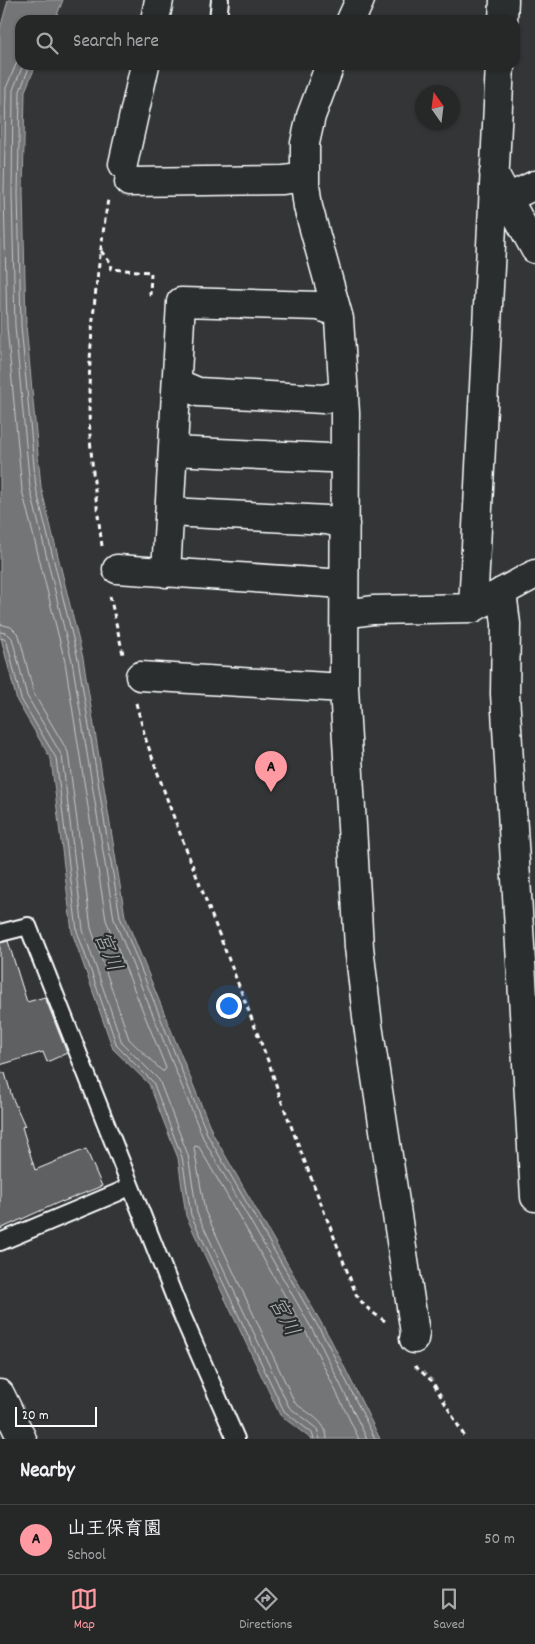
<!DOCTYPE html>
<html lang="en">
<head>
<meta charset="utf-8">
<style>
  :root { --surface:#262828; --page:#2e3030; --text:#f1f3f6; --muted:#a4a6a8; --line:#424445; --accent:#ff9aa2 }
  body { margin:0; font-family:Dekko,"Klee One",sans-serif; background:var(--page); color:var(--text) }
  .compass { position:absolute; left:415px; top:85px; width:45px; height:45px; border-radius:50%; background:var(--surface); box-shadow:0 1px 4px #0004; rotate:346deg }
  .scale { position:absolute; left:15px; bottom:12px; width:82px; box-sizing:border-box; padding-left:5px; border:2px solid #fff; border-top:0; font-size:14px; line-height:18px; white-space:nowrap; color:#fff; -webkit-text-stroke:4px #2a2d2e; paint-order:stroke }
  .you { position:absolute; left:228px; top:1005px; width:18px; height:18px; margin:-12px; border:4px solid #fff; border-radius:50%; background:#1a73e8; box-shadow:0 0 0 8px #1a73e833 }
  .badge { display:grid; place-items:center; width:32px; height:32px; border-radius:50%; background:var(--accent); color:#111; font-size:16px; font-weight:700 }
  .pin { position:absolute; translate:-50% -41px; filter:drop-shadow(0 1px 2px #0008) }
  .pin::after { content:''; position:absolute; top:26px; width:18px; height:15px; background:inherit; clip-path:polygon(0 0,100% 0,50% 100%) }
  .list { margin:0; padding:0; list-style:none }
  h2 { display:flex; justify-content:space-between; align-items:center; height:65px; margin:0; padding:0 20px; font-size:21px }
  h2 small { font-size:16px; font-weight:400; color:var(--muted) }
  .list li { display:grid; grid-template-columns:32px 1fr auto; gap:15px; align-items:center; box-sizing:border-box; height:70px; padding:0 20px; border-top:1px solid var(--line) }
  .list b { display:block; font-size:19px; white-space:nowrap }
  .list p { margin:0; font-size:16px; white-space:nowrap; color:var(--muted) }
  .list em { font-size:16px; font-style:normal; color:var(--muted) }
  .icon { flex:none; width:28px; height:28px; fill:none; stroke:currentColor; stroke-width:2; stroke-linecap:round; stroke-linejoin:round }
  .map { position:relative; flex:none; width:535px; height:1439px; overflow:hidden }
  .search { position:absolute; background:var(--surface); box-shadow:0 1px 4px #0004; left:15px; right:15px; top:15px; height:55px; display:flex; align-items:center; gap:12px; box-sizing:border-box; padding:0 18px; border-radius:15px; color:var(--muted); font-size:19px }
  .sheet { height:135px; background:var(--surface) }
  nav { display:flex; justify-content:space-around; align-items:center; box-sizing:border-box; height:70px; border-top:1px solid var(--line); background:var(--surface); font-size:14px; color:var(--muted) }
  nav a { display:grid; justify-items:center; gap:2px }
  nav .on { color:var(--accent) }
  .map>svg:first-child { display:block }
  .water { fill:#737576; stroke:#abacad }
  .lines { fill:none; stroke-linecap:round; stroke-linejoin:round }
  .shore { stroke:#c7c8c8; stroke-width:1 }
  .building { fill:#5f6162; stroke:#fff }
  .lane-casing { stroke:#fff; stroke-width:20 }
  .street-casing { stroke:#fff; stroke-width:31 }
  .secondary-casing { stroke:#fff; stroke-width:31 }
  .path { stroke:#fff; stroke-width:3; stroke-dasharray:5 4; stroke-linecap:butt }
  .lane { stroke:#2a2d2e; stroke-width:16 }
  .street { stroke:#2a2d2e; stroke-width:28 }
  .secondary { stroke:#2a2d2e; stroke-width:28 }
  .labels { text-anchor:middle; stroke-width:4.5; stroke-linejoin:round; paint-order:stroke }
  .water-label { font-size:21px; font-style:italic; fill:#b2b3b4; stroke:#2a2d2e }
</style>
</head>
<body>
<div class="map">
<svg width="535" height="1439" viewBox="0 0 535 1439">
  <rect width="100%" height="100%" fill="#333536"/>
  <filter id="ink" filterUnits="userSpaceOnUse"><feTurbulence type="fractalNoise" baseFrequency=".02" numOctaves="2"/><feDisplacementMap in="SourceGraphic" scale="10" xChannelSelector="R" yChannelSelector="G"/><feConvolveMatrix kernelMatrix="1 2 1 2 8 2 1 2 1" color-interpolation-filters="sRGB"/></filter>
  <g filter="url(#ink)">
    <!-- water -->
    <path class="water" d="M8,0H63L55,20H20V65H36L25,91L23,192L26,325L41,487L83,658L125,916L213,1134L331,1340L380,1439H311L280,1415L186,1216L178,1158L149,1084L113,1049L72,932L51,759L17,701L0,634V29Z"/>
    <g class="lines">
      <!-- shore -->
      <path class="shore" d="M23,65L13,90L12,193L15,326L30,488L72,661L114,919L203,1138L321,1345L367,1439
        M30,65L20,91L18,193L21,326L36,488L78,659L120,917L208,1136L327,1342L375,1439
        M0,624L11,627L19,635L34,694L68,752L91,928L129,1039L162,1071H164L166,1068L106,920L65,662L22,490L7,327L4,192L6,88L20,55
        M0,632L7,633L12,638L27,696L62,756L83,930L122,1043L159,1080L188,1155L197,1213L289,1407L317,1429L320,1439
        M0,638L4,639L7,642L21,699L56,758L77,931L117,1046L153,1082L182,1157L191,1215L284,1411L312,1433L314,1439
        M327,1439C327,1421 307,1413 295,1403L205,1211L194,1148L195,1146L199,1147L315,1348L359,1439"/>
    </g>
    <!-- building -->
    <path class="building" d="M8,941L27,1002L45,997L67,1053L47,1062L43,1052L0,1065V943Z
      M0,1068L2,1073H5L12,1097L25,1126L22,1127L35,1170L86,1149L102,1186L62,1202V1201L0,1229Z"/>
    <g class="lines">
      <!-- lane casing -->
      <g class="lane-casing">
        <path id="lane" d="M218,20L220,0
          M0,933L28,926L178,1306L236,1439
          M0,1242L119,1192L130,1186"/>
      </g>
      <!-- street casing -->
      <g class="street-casing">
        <path id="street" d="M155,20L159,0
          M351,20L360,0
          M503,20L504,0
          M330,65L311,116L305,143V184L308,207L339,319L345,413L344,688L359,947L368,1025L415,1333L414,1339
          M123,164L145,65
          M494,173L535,249
          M129,182L283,180L305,177
          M508,198L535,185
          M177,383L198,392L323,399L344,394
          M173,451L329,458L345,455
          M170,512L327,520L345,524
          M117,569L344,584
          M166,573L181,302L319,306L337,312
          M502,592L506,624L505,694L535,1197
          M473,608L500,65
          M345,614L373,610L473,608L535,574
          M140,676L344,688"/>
      </g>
      <!-- secondary casing -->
      <g class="secondary-casing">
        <path id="secondary" d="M0,1394L22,1439"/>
      </g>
      <!-- path -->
      <path class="path" d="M101,251L112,265L111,269L151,272L150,295H154
        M102,546C96,498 89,451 89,402C89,335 98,266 108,199
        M110,596L123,654
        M136,703L146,740L171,810L270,1066L281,1100L356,1294C364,1307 373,1313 385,1321
        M415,1366L432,1381L466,1439"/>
      <!-- lane -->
      <use href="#lane" class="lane"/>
      <!-- street -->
      <use href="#street" class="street"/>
      <!-- secondary -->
      <use href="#secondary" class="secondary"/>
    </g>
  </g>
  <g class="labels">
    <!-- water labels -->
    <g class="water-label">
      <text transform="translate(109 951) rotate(68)" y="7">宮川</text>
      <text transform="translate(285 1316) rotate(62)" y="7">宮川</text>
    </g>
  </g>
</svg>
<svg class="compass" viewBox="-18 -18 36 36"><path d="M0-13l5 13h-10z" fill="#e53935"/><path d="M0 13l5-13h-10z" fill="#a4a6a8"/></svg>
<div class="scale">20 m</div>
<div class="you"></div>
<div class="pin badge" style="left:271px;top:792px">A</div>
<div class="search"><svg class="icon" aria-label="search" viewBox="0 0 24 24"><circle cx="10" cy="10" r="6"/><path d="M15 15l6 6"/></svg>Search here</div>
</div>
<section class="sheet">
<h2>Nearby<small></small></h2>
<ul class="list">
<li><span class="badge">A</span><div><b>山王保育園</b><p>School</p></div><em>50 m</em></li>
</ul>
</section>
<nav>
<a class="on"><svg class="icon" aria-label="map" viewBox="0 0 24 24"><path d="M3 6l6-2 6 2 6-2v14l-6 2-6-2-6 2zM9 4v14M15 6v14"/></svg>Map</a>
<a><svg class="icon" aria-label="directions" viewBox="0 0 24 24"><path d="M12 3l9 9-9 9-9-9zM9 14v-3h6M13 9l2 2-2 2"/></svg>Directions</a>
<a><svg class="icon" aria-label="saved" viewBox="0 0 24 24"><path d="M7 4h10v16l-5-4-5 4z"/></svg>Saved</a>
</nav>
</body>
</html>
